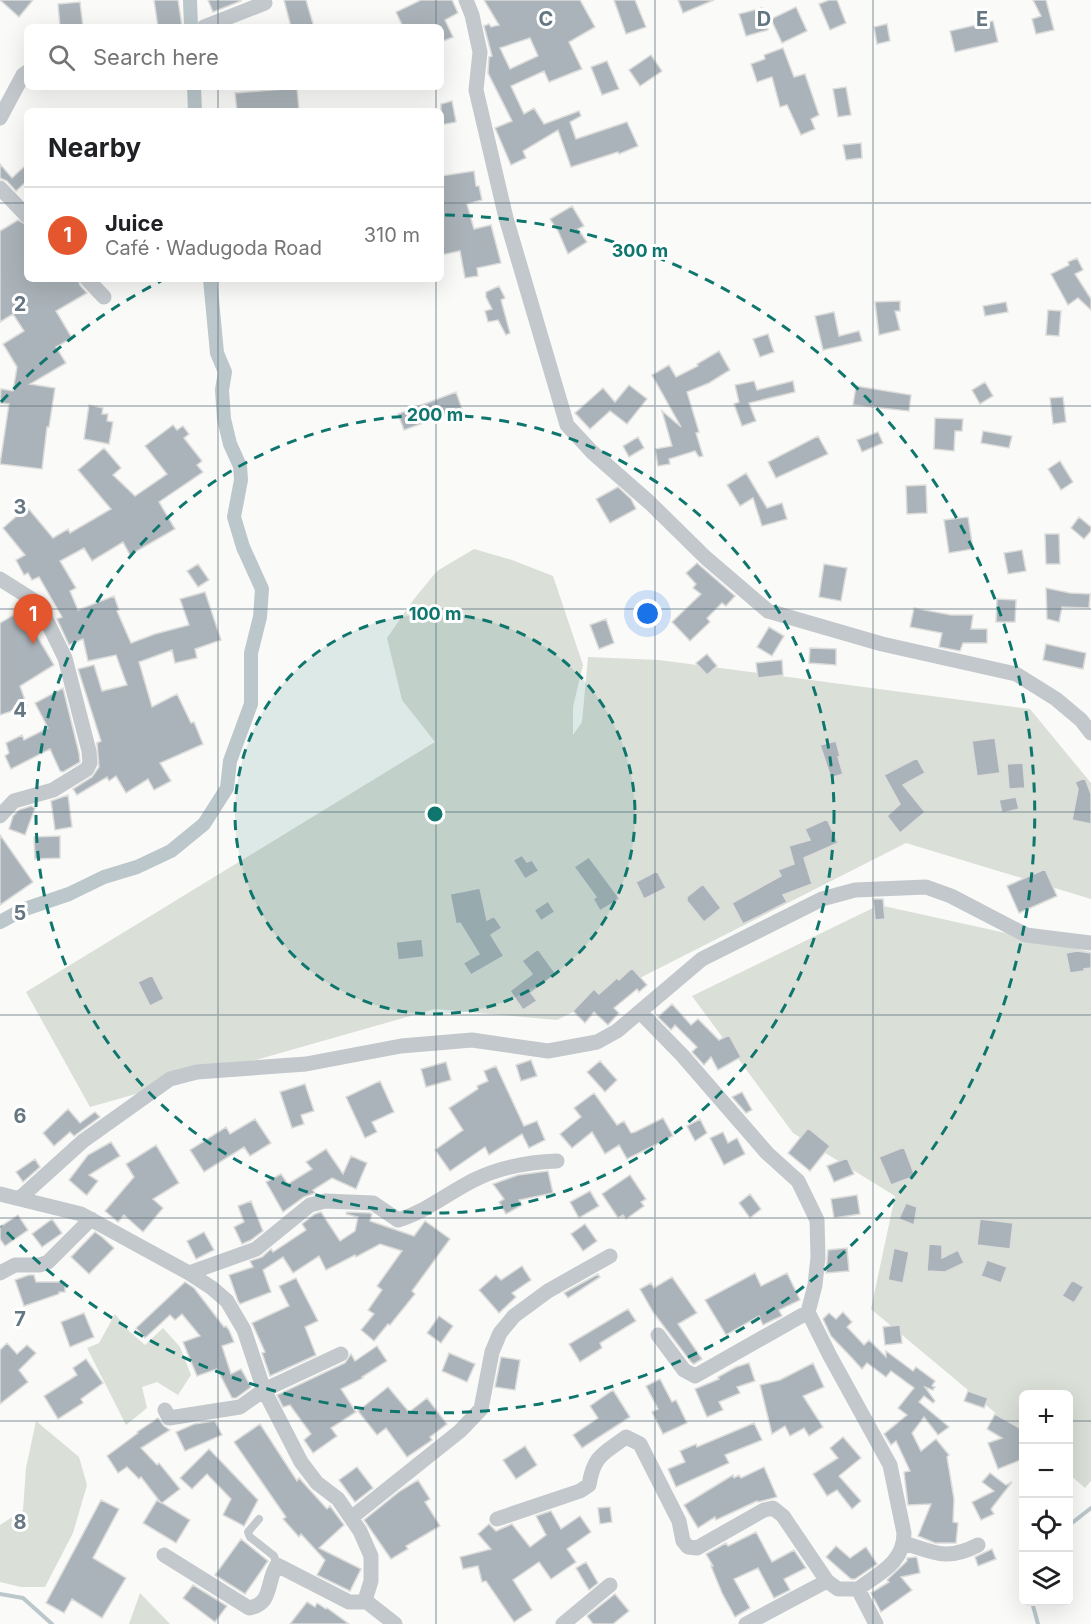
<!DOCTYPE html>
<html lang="en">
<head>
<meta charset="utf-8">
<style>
  :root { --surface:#fff; --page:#f2f2f2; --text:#202124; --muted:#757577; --line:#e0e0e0; --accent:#e4572e }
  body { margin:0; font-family:Inter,sans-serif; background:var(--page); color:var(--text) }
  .controls { position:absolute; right:18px; bottom:18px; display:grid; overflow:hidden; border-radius:9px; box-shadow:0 6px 24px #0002 }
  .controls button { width:54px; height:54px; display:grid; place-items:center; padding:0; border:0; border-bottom:2px solid var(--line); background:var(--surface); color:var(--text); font:30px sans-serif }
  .you { position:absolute; left:648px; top:614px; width:21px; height:21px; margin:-15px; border:4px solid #fff; border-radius:50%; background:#1a73e8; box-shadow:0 0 0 9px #1a73e833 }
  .badge { display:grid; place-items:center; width:39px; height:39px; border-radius:50%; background:var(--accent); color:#fff; font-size:20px; font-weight:700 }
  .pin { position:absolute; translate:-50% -50px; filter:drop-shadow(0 2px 3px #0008) }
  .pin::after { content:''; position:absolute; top:32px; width:21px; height:18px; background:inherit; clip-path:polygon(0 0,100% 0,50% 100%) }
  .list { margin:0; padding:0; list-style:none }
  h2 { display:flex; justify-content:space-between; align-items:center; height:78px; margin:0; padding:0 24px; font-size:26px }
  h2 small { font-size:20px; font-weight:400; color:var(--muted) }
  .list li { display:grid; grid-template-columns:39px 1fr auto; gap:18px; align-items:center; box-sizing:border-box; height:96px; padding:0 24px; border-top:2px solid var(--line) }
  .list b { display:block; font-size:22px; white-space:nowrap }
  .list p { margin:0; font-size:20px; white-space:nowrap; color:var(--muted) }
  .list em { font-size:20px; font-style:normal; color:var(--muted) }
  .icon { flex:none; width:33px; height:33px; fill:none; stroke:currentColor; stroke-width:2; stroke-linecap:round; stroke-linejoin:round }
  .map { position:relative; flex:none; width:1091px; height:1624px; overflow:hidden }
  .search { position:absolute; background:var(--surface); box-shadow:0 6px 24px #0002; left:24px; top:24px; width:420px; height:66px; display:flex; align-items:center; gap:15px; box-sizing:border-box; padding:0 21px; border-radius:9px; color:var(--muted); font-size:22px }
  .panel { position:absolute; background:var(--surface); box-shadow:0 6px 24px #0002; left:24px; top:108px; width:420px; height:174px; border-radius:9px }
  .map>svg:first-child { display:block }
  .green { fill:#dadfd7 }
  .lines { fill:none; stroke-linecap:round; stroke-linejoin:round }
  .stream { stroke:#bbc7cb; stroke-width:4 }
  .canal { stroke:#bbc7cb; stroke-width:14 }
  .building { fill:#aab3b9; stroke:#dcdcda; stroke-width:1.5; fill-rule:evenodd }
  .lane { stroke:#c3c8cc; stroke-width:8 }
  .street { stroke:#c3c8cc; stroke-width:15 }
  .grid { fill:none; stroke:#657683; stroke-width:1.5; stroke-opacity:0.55 }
  .ring { fill:none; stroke:#0f766e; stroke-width:3; stroke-dasharray:10 8 }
  .grid-label { font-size:20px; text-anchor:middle; font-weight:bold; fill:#657683; stroke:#fff; stroke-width:6; stroke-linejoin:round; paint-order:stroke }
  .centre { fill:#0f766e; stroke:#fff; stroke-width:3 }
  .ring-label { font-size:18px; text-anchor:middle; font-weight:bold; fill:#0f766e; stroke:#fff; stroke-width:6; stroke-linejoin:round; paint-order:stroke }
</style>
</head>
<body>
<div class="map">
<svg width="1091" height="1624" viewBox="0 0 1091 1624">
  <rect width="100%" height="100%" fill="#fafaf8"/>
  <!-- green -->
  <path class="green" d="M474,549L512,560L553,576L583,665L573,707V735L582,722L588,657L659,660L1030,709L1091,783V899L906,843L557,1020L435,1009L90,1107L26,992L435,742L402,700L387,638L414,599L437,571Z
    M879,905L1091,952V1481L1085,1488L1069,1474L1068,1394H1024L1023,1436L871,1309L895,1196L793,1133L692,996Z
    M115,1314L129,1331L145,1345L163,1328L180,1347L191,1375L178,1395L157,1382L142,1387L147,1408L126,1425L87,1348L99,1343Z
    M36,1421L79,1457L87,1485L73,1533L45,1587H21L0,1582V1525L23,1510L26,1468Z
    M140,1593L170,1624H129Z"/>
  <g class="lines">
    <!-- stream -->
    <path class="stream" d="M1068,1526L1091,1508
      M0,1594L23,1598L52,1624
      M1032,1602L1038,1624"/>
    <!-- canal -->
    <path class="canal" d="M190,0L191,27
      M194,87L195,111
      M0,922L22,910L69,894L104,877L137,867L171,851L204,824L227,788L230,761L251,704V653L260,617L262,589L243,547L234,517L241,480L240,466L230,444L224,419L222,390L225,372L217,353L210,279"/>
  </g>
  <!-- building -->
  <path class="building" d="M0,0H33L19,17Z
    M154,0H178L182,26L158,27Z
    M208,0H241V1L213,12Z
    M284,0H306L314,27H291Z
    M421,0H452L458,13L445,20L453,37L441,42V27H403L396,12Z
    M484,0H580L595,27L569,42L582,69L549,82L544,71L511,86L524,114L534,108L544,124L579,111L581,116L570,122L576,139L627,122L638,146L619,154L618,152L571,167L558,130L523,151L526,158L511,165L495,128L512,121L488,73L489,57L492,56L484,26L489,24L491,27L499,25ZM530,38L538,56L510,69L500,48Z
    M614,0H635L646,27L626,34Z
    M678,0H714L683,13Z
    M829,0H837L846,23L830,30L819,4Z
    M1033,0H1046L1054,30L1036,34L1032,19L1041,16Z
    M80,2L83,27H60L58,4Z
    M796,7L807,31L782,43L771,19Z
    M762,8L768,30L746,36L739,14Z
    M993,21L998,42L955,52L950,31Z
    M887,24L890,41L877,44L874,27Z
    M783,48L794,77L805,74L819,115L811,119L815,129L801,135L787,105L780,107L772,77L757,82L751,64L765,59L764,55Z
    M651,55L662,71L640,86L629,70Z
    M607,61L619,89L602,95L591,67Z
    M846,87L851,115L838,117L833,89Z
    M297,88L299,109L237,111L235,93Z
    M452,101L456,122L441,125V104Z
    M861,143L862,158L846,160L843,145Z
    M0,164L12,178L27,164V181L16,191L7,181L0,178Z
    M474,171L476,186H479L482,200L467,204L474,229L491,225L501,263L477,268L478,276L465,278L460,251L441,255V176Z
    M572,206L584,226L578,229L587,242L568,254L558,231L550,219Z
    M18,220L27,225V279H78L80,285L87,293L56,311L72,338L56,347L66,363L30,384L55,388L49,427H47L42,469L0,464L9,404L0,403L1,389L13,391L17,367L3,344L24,331L13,314L0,322V231Z
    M1077,258L1083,270L1075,274L1091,299V310L1078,298L1068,305L1051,274L1069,265L1068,262Z
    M499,286L505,298L501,300L510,333L506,335L498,320L488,322L485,311L492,309L486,297V292Z
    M900,301V311H895L900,330L879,335L875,302Z
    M1006,302L1008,312L985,316L983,306Z
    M1048,310L1061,311L1059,336L1046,335Z
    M834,312L839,336L859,331L862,341L823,350L815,316Z
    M768,334L774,352L760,357L753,339Z
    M719,351L730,370L709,383L687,392L699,432L696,433L703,456L699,457L695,451L669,459L670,464L658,466L655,449L672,446L662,411L681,427L652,375L669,365L676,377L698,366L697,364Z
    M754,381L757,390L793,381L795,392L749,403L756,421L742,426L734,404L739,402L735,385Z
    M985,382L993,396L980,404L972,390Z
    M629,385L647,399L627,424L610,411L590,429L575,413L603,388L615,402Z
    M856,386L911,395L909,411L853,405Z
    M456,392L462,409L404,430L398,414Z
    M1063,397L1066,422L1053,424L1050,398Z
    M89,405L103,408L102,414H108L107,421L113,422L109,444L84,439Z
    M935,418L963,419L962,431H955L954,451L934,449Z
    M173,425L177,430L183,426L189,434L184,438L202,461L197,465L203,472L159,502L175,529L130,555L123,542L92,561L84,548L60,561L76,588L70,591L78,610L114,596L119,610L117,611L131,643L155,634L189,625L180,599L205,592L221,640L195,649L197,658L175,663L172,650L139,662L152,707L177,694L191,723L194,722L203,744L160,763L171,781L154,790L148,779L126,793L116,776L109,781L107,777L77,795L73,789L92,777L99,767L97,743L101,741L78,669L94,665L102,691L127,685L116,655L88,661L83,639L69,645L57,619L62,617L39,577L32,580L28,573L24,575L16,560L25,555L3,528L27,507L53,538L68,529L70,533L111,509L78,470L104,448L121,468L113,475L135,496L167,474L145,446Z
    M983,431L1012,436L1009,448L981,443Z
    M878,432L883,443L862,452L857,440Z
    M818,436L828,454L776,478L768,462Z
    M638,437L644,448L629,457L623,446Z
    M1060,461L1073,482L1061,490L1048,469Z
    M746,473L767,508L782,503L787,519L762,526L753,498L740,506L727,485Z
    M926,485L927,513L907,514L906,486Z
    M618,487L631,499L636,509L610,523L596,499Z
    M968,517L973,549L949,553L944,520Z
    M1079,517L1091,527V531L1084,539L1071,528Z
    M1045,534H1059L1060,564H1046Z
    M1022,550L1026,571L1008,574L1004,553Z
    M697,563L735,596L726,606L722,603L707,618L710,622L690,641L672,622L701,594L693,588L696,584L686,573Z
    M198,564L209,580L198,587L187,571Z
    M824,564L847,568L841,601L819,597Z
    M1046,588L1070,593L1090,594L1089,608L1062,607L1059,622L1047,619Z
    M997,599L1016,600L1015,622H996Z
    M27,607L30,610L39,628L34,631L54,665L20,686L27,706L0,715V623Z
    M914,608L951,615H973L971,629H987V643H963L960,651L939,647L942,633L910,627Z
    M606,619L614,643L599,649L590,625Z
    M769,627L784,636L772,656L757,647Z
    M1046,644L1086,653L1083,669L1043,660Z
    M810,648L836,649V665L809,663Z
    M707,654L717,666L707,675L696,663Z
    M782,660L783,675L758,678L756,663Z
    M63,688L79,753L80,762L63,772L60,771L50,749L11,769L5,756L9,753L6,743L22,735L24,740L48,728L35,703Z
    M995,738L1000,773L977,776L972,741Z
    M836,741L840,756L838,757L843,774L831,778L820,745Z
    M917,758L925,773L903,785L925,812L900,833L887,816L900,804L884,775Z
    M1023,763L1025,788L1009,789L1007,764Z
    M1085,778L1091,794V824L1072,820L1078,789L1075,782Z
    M68,795L72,827L55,830L51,801Z
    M1016,797L1019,809L1002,813L999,800Z
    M31,806L35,808L25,835L9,829L13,816L19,810Z
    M827,819L838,843L804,858L812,884L783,895L787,902L743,924L732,903L781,876L778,870L794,864L789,846L810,840L805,829Z
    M0,835L33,882L0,905Z
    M60,836V858L35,859L34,837Z
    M522,855L527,862L532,860L539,871L525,879L513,860Z
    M589,857L620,899L600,911L593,899L596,897L574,867Z
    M1045,869L1057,896L1019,913L1007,886Z
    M657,871L666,888L644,899L636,882Z
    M703,884L721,908L704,922L687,901V897Z
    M480,888L487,920L494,916L502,928L491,935L504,956L471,975L463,963L479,954L460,923L456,924L450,894Z
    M873,899H883L885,919L875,920Z
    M548,901L555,912L541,921L534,910Z
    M422,939L424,957L398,960L396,942Z
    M538,949L556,974L531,993L537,1001L523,1010L510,991L532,974L522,961Z
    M1077,951L1091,953V968L1084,969V971L1070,973L1066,953Z
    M632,968L647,985L639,992L637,989L614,1008L619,1013L608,1025L594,1012L585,1023L573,1011L594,989L599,994L617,978L619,980Z
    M152,975L164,999L150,1006L138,982Z
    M672,1004L691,1025L698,1019L719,1040L729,1035L741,1057L718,1070L711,1057L704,1065L692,1052L697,1047L675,1025L671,1030L658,1017Z
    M531,1060L537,1076L521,1081L516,1065Z
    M600,1061L617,1080L605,1092L587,1072Z
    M446,1062L451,1080L426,1087L421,1069Z
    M496,1066L524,1126L537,1121L545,1140L529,1148L522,1134L489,1155L485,1147L450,1171L435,1150L463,1130L449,1108L478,1089L477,1086L488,1081L484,1071Z
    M380,1081L394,1112L372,1122L377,1132L365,1138L346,1097Z
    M305,1084L314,1111L301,1115L304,1124L292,1128L280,1092Z
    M742,1092L752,1110L746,1113L732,1097Z
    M594,1093L617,1125L624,1121L631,1133L635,1132L663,1118L673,1136L627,1159L619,1145L605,1154L592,1132L572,1148L560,1134L581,1117L574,1108Z
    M68,1109L80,1123L95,1112L100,1117L74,1136L70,1132L54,1146L43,1133Z
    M255,1119L271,1143L250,1156L244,1147L204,1172L190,1150L226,1127L230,1134Z
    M700,1119L707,1133L695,1141L687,1126Z
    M808,1128L830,1146L810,1171L788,1153Z
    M723,1132L728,1143L737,1138L745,1154L724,1165L710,1138Z
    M111,1142L120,1156L89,1175L98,1181L87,1195L85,1194L69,1180L88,1155Z
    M156,1145L179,1183L153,1199L163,1208L143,1232L124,1215L118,1222L105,1211L134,1177L126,1164Z
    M904,1147L915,1176L891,1185L879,1157Z
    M326,1149L343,1174L351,1156L367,1163L356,1189L332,1178L313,1190L315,1193L304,1197L283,1212L266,1182L281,1174L288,1184L312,1169L306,1162Z
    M847,1158L854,1174L834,1182L827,1166Z
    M35,1159L40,1167L23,1182L16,1172Z
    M548,1171L553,1193L519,1200L522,1205L506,1214L499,1202L504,1199L493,1184L518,1175Z
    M630,1175L646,1199L641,1202L644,1206L626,1219L623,1215L618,1218L602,1194Z
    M590,1191L599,1206L579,1218L570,1202Z
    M750,1194L761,1209L750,1218L739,1203Z
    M857,1195L860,1214L834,1218L831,1199Z
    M251,1201L263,1231L251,1240L242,1244L234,1227L244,1222L238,1206Z
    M906,1203L917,1207L914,1225L899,1219Z
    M321,1212L340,1241L355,1231L358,1217L346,1214L347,1212L370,1213L372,1214L370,1221L414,1236L425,1221L450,1239L412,1291L415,1294L390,1325L388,1324L374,1341L361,1330L374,1314L368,1310L382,1290L377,1286L402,1251L380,1244L356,1257L355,1255L326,1270L319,1256L293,1273L283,1257L263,1270L271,1292L240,1304L238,1301L229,1275L253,1267L250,1261L262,1257L271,1249L273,1252L306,1230L302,1224L315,1214Z
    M18,1215L28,1230L5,1246L0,1239V1227Z
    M52,1219L62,1233L42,1247L32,1234Z
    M980,1219L1013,1223L1010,1249L977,1245Z
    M585,1224L597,1241L583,1251L571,1234Z
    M95,1232L102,1237L114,1248L89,1274L71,1257Z
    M204,1232L214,1250L196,1259L187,1241Z
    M929,1244L942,1245V1258L958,1250L964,1263L945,1272L927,1271Z
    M847,1248L849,1271L826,1273L828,1250Z
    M894,1248L909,1252L903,1283L888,1280Z
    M987,1260L1007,1267L1001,1283L981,1276Z
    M522,1266L531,1280L512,1293L516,1297L499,1313L479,1290L496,1275L501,1280Z
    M755,1273L761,1286L787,1273L800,1300L779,1310L782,1316L773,1320L763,1325L759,1316L726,1335L705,1300Z
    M598,1274L600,1277L568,1298L564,1293Z
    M29,1275H34L36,1282H65V1292H59V1294L24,1306L15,1280Z
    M672,1277L697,1313L678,1324L702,1359L694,1364L691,1362L653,1312L640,1289L651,1283L654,1288Z
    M296,1278L318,1321L305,1327L316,1355L270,1376L262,1353L265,1352L252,1323L289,1306L279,1286Z
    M1072,1280L1084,1287L1074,1303L1062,1296Z
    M185,1282L194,1288L224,1327L226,1326L229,1330L234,1342L222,1346L231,1374L241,1369L251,1387L236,1398H232L217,1369L197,1376L183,1342L200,1336L182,1314L175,1320L170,1315L145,1338L136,1328Z
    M628,1309L636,1321L600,1343L602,1348L580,1362L569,1344Z
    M843,1312L852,1322L847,1327L864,1345L869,1340L886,1357V1351L913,1371L916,1367L935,1381L932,1386L935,1387L933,1390L925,1387L935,1401L933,1403L924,1396L919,1402L949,1427L938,1435L924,1417L912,1433L921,1451L936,1439L949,1455L947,1457L954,1499L953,1522L958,1523L956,1543H935L918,1536L931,1504L908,1505L904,1472L910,1471L896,1441L891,1445L884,1434L907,1415L898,1408L914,1388L891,1371L886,1377L867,1363L862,1369L852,1358L831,1336L823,1319L829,1313L836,1319Z
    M84,1313L94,1337L70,1347L61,1322Z
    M439,1316L453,1326L441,1343L427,1333Z
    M900,1325L902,1343L885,1345L883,1327Z
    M7,1343L17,1354L27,1345L36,1353L19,1370L28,1382L0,1404V1350Z
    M377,1346L387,1361L362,1377L363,1378L341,1389L356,1412L331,1428L337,1436L313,1453L304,1440L311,1434L290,1405L283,1407L277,1395L345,1363L351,1354L355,1361Z
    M449,1353L475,1364L467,1382L442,1371Z
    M501,1357L520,1360L515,1390L495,1387Z
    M86,1359L103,1383L81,1399L83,1403L58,1419L44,1396L77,1375L73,1368Z
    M749,1363L755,1381L737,1387L740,1393L719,1402L723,1410L707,1417L695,1389L719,1379L718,1377L736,1367Z
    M813,1363L824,1387L803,1396L823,1427L809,1436L804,1428L790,1436L785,1426L772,1434L760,1385L780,1380Z
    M660,1379L672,1402L676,1400L687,1423L663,1434L652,1412L658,1409L646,1386Z
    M388,1387L409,1412L427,1398L447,1424L430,1437L432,1440L407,1457L386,1428L377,1435L358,1411Z
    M613,1390L630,1417L582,1448L573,1435L598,1418L590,1406Z
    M968,1391L988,1398L984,1408L964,1401Z
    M995,1414L1023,1430V1459L998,1469L988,1443L1002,1438L987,1429Z
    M158,1418L164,1426L170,1430L141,1448L157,1465L159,1463L180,1489L162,1503L190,1520L176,1543L143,1523L157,1500L161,1503L141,1477L139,1479L127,1467L118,1473L107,1456L138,1433L137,1432Z
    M215,1421L222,1435L185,1451L176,1432L194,1424Z
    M754,1423L762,1440L725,1455L729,1463L676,1487L668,1469L685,1462L680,1451L696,1444L697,1447Z
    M260,1424L297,1481L299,1478L327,1509L330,1506L344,1525L319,1548L361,1569L350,1591L317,1575L325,1560L301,1534L299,1537L283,1519L286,1517L234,1442Z
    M843,1437L861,1458L839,1476L861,1501L852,1509L837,1490L827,1496L813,1474L838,1458L830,1448Z
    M525,1446L537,1465L516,1479L503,1460Z
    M209,1449L258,1500L244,1526L223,1515L231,1499L207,1474L192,1489L180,1478Z
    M357,1467L373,1488L355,1502L339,1480Z
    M764,1467L777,1497L758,1502L757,1501L716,1520L715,1517L698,1528L684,1505L733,1475L734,1478L739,1475L741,1478Z
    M990,1473L1006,1485L1012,1482L991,1509L994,1514L981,1520L972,1502L994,1491L982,1482Z
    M418,1480L430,1499L425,1502L440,1526L406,1546L408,1549L391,1559L364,1520L400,1491Z
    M101,1500L119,1509L93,1558L126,1578L102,1618L72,1599L64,1613L46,1603Z
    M610,1507L612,1522L600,1524L598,1508Z
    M551,1511L561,1529L580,1516L591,1532L567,1549L576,1562L551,1579L539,1562L513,1580L532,1610L514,1622L486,1581L482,1582L478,1566L463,1569L460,1557L491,1549L478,1534L489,1524L496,1531L512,1524L530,1547L546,1535L536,1516Z
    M756,1532L772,1562L794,1550L806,1568L784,1579L790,1590L774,1598L758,1568L734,1579L750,1608L735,1617L722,1593L711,1566H713L706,1554L726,1543L728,1546Z
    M241,1539L268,1561L245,1594L215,1575Z
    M836,1546L850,1558L866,1547L877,1564L855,1579H851L826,1557Z
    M992,1549L996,1559L978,1566L975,1557Z
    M916,1557L917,1558L920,1573L901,1577L912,1590L881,1612L871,1593L889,1582L887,1580L907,1561V1558Z
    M586,1562L598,1583L589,1590L576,1568Z
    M193,1585L227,1606L215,1622L183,1598Z
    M615,1594L629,1611L613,1624H593L587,1616Z
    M307,1602L315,1607L317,1603L326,1609L327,1608L349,1624H290Z"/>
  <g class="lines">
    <!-- lane -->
    <path class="lane" d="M259,1519L248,1532L250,1537L274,1556L277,1565"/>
    <!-- street -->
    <path class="street" d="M466,0L472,15L480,52L476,90L506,218L567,425L592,452L650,503L706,558L768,611L882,644L1016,674L1056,699L1081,720L1091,733
      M204,27L265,3
      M0,118L23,75L27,72
      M0,188L27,216
      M87,279L104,297
      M0,579L38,603L65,658L89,751L90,763L87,769L53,790L14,801L0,816
      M640,1012L682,1055L767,1153L798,1181L817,1220L818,1257L815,1285L808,1312L830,1356L890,1465L904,1533C904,1563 879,1573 858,1589L876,1624
      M0,1194L81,1214L189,1273L212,1288L227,1301L244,1330L264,1390L301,1462L317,1483L338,1499L360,1531L371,1556V1581L366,1597L367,1602L395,1624
      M20,1198L83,1141L170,1079L197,1072L306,1064L401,1046L472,1040L548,1051L597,1042L617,1031L702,959L822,899L855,890L926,887L951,896L1026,935L1091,943
      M0,1273L15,1265H40L48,1262L91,1219
      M189,1273L256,1249L310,1205L325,1201L373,1203L398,1220C428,1211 449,1192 476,1179C501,1167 531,1162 557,1161
      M658,1335L684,1370L695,1376L808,1312
      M165,1410L169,1418L240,1407L264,1390L341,1354
      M351,1518L460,1431L481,1409L492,1352L500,1333L514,1316L548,1291L610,1256
      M497,1519L580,1491L589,1485C594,1455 603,1454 626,1437L640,1444L679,1521L683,1541L688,1547L697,1548L764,1510L773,1508L783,1516L827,1581L838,1589H858
      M904,1543C935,1553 947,1561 978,1545
      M164,1555L249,1608C273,1604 266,1582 277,1565L349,1602H367
      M563,1624L610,1585
      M746,1624L827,1581"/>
  </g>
  <!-- grid -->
  <path class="grid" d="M218,0V27M436,0V27M655,0V1624M873,0V1624M218,87V111M436,87V111M0,203H27M441,203H1091M218,279V1624M436,279V1624M0,406H1091M0,609H1091M0,812H1091M0,1015H1091M0,1218H1091M0,1421H1024M1068,1421H1091"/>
  <!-- distance rings -->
  <circle cx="435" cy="814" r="200" fill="#0f766e" fill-opacity=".12"/>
  <g class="ring">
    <circle cx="435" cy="814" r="200"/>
    <circle cx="435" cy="814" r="399"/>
    <path d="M1 402A599 599 0 0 1 163 280M445 215A599 599 0 1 1 1 1226"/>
  </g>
  <g class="grid-label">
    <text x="546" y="26">C</text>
    <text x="764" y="26">D</text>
    <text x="982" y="26">E</text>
    <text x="20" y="311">2</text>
    <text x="20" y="514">3</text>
    <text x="20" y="717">4</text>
    <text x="20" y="920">5</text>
    <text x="20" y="1123">6</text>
    <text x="20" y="1326">7</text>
    <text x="20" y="1529">8</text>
  </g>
  <circle cx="435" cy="814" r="9" class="centre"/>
  <g class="ring-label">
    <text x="640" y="257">300 m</text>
    <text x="435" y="421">200 m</text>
    <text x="435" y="620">100 m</text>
  </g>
</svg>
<div class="controls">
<button>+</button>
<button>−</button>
<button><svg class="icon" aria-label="locate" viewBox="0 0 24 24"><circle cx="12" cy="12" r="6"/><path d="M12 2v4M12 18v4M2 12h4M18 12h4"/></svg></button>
<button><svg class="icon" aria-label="layers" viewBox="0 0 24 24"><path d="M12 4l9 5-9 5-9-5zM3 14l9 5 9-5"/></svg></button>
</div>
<div class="you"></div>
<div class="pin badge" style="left:33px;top:644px">1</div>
<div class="search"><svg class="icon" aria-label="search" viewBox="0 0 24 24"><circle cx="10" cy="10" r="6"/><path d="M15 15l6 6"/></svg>Search here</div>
<section class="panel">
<h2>Nearby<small></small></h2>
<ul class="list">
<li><span class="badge">1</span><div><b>Juice</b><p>Café · Wadugoda Road</p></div><em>310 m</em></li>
</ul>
</section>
</div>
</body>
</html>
